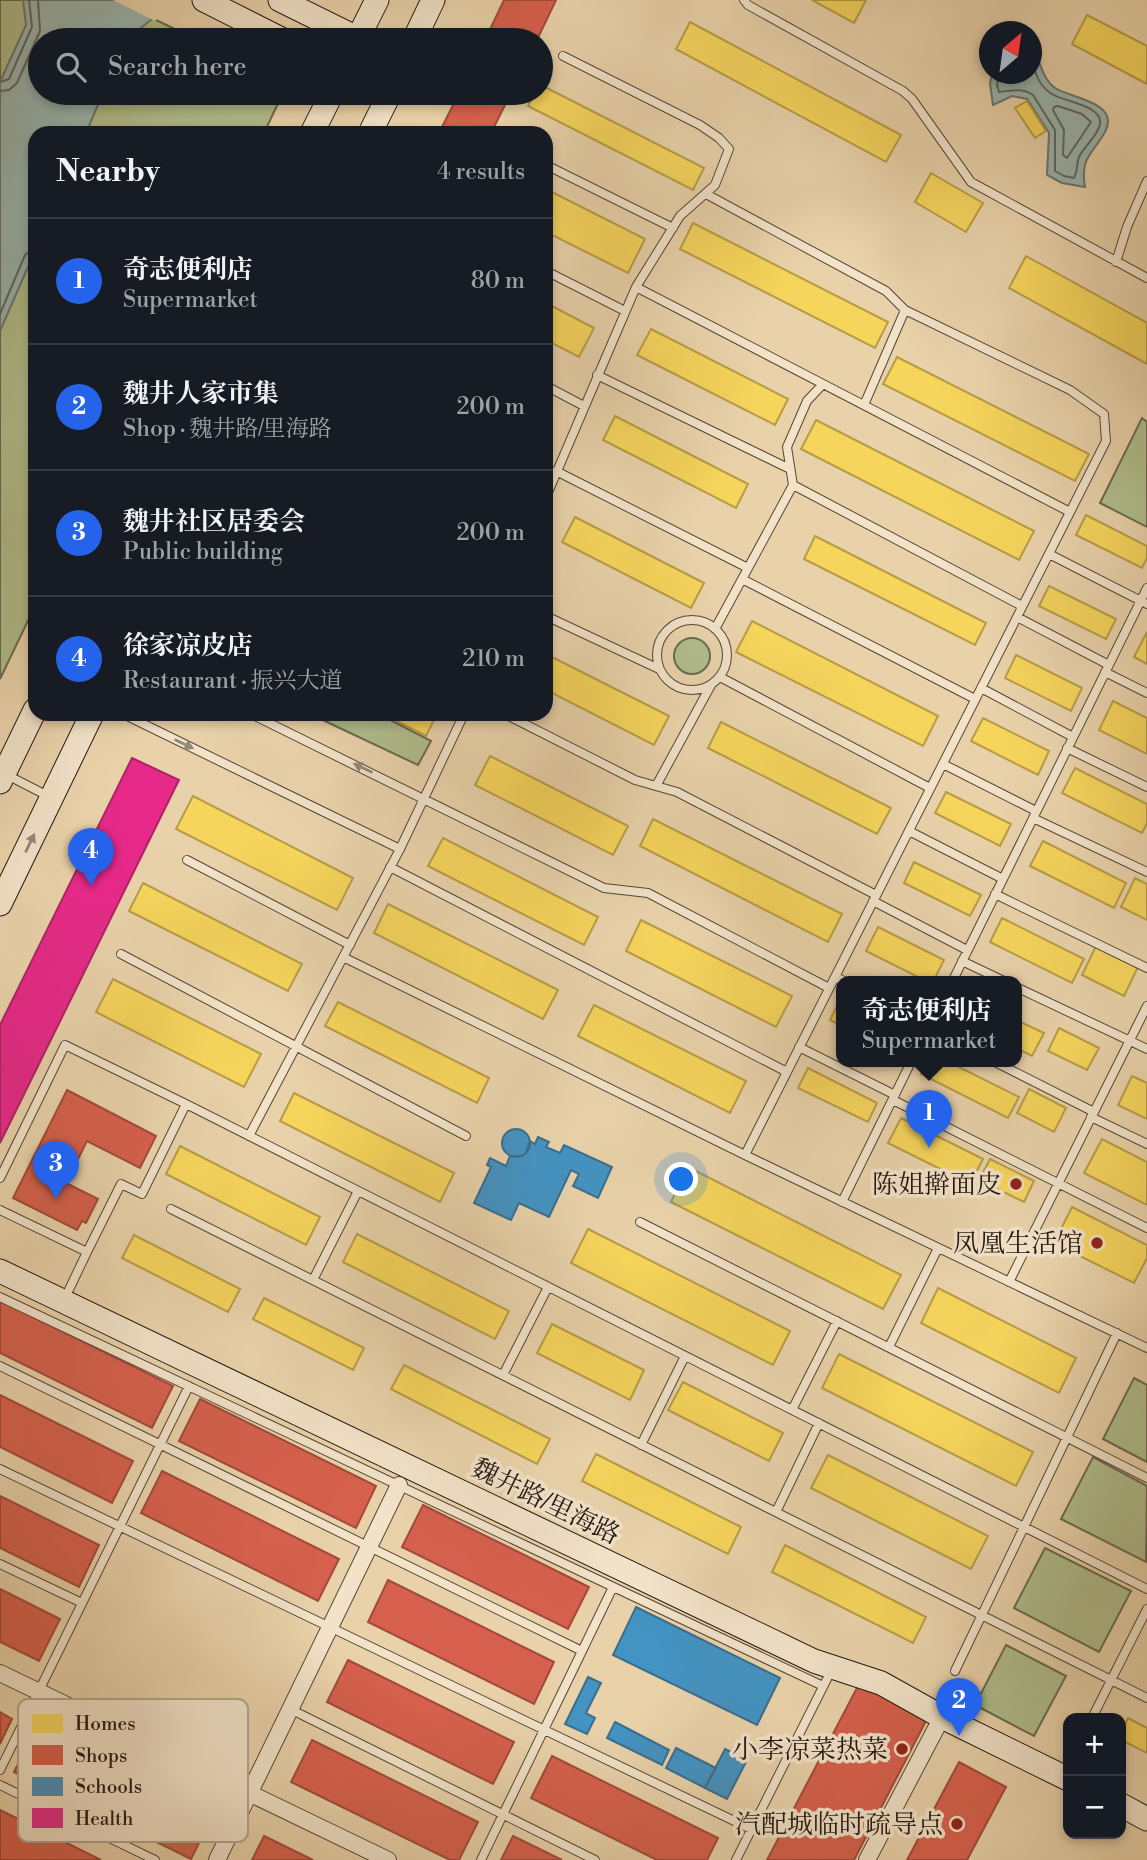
<!DOCTYPE html>
<html lang="en">
<head>
<meta charset="utf-8">
<style>
  :root { --surface:#171b24; --page:#20242c; --text:#f1f3f6; --muted:#9ea1a6; --line:#363941; --accent:#2563eb }
  body { margin:0; font-family:"Libre Bodoni","Noto Serif SC",serif; background:var(--page); color:var(--text) }
  .controls { position:absolute; right:21px; bottom:21px; display:grid; overflow:hidden; border-radius:14px; box-shadow:0 4px 10px #0003 }
  .controls button { width:63px; height:63px; display:grid; place-items:center; padding:0; border:0; border-bottom:2px solid var(--line); background:var(--surface); color:var(--text); font:35px sans-serif }
  .compass { position:absolute; left:979px; top:21px; width:63px; height:63px; border-radius:50%; background:var(--surface); box-shadow:0 4px 10px #0003; rotate:29deg }
  .you { position:absolute; left:682px; top:1180px; width:24px; height:24px; margin:-18px; border:5px solid #fff; border-radius:50%; background:#1a73e8; box-shadow:0 0 0 10px #1a73e833 }
  .badge { display:grid; place-items:center; width:46px; height:46px; border-radius:50%; background:var(--accent); color:#fff; font-size:23px; font-weight:700 }
  .pin { position:absolute; translate:-50% -58px; filter:drop-shadow(0 2px 4px #0008) }
  .pin::after { content:''; position:absolute; top:37px; width:24px; height:21px; background:inherit; clip-path:polygon(0 0,100% 0,50% 100%) }
  .popup { position:absolute; left:836px; top:976px; width:186px; height:91px; box-sizing:border-box; display:grid; place-content:center; border-radius:14px; background:var(--surface); filter:drop-shadow(0 2px 5px #0005); font-size:23px; white-space:nowrap; color:var(--muted) }
  .popup b { font-size:26px; color:var(--text) }
  .popup::after { content:''; position:absolute; left:50%; top:100%; margin-left:-14px; border:14px solid transparent; border-top-color:var(--surface) }
  .list { margin:0; padding:0; list-style:none }
  h2 { display:flex; justify-content:space-between; align-items:center; height:91px; margin:0; padding:0 28px; font-size:30px }
  h2 small { font-size:23px; font-weight:400; color:var(--muted) }
  .list li { display:grid; grid-template-columns:46px 1fr auto; gap:21px; align-items:center; box-sizing:border-box; height:126px; padding:0 28px; border-top:2px solid var(--line) }
  .list b { display:block; font-size:26px; white-space:nowrap }
  .list p { margin:0; font-size:23px; white-space:nowrap; color:var(--muted) }
  .list em { font-size:23px; font-style:normal; color:var(--muted) }
  .icon { flex:none; width:38px; height:38px; fill:none; stroke:currentColor; stroke-width:2; stroke-linecap:round; stroke-linejoin:round }
  .map { position:relative; flex:none; width:1147px; height:1860px; overflow:hidden }
  .search { position:absolute; background:var(--surface); box-shadow:0 4px 10px #0003; left:28px; top:28px; width:525px; height:77px; display:flex; align-items:center; gap:18px; box-sizing:border-box; padding:0 24px; border-radius:38px; color:var(--muted); font-size:26px }
  .panel { position:absolute; background:var(--surface); box-shadow:0 4px 10px #0003; left:28px; top:126px; width:525px; height:595px; border-radius:21px }
  .map>svg:first-child { display:block }
  .green { fill:#b0bd8d; stroke:#6a6a4f; stroke-width:2 }
  .water { fill:#99b6b1; stroke:#6a7671; stroke-width:2 }
  .pier { fill:#e9d2aa }
  .homes { fill:#f6d55c; stroke:#b79c46; stroke-width:2 }
  .shops { fill:#d6604d; stroke:#a14a3b; stroke-width:2 }
  .schools { fill:#4393c3; stroke:#3a6e8e; stroke-width:2 }
  .health { fill:#e7298a; stroke:#ac2466; stroke-width:2 }
  .lines { fill:none; stroke-linecap:round; stroke-linejoin:round }
  .shore { stroke:#5e6661; stroke-width:2 }
  .lane-casing { stroke:#554637; stroke-width:10 }
  .street-casing { stroke:#554637; stroke-width:18 }
  .secondary-casing { stroke:#241711; stroke-width:25 }
  .lane { stroke:#f1e2c8; stroke-width:8 }
  .street { stroke:#f1e2c8; stroke-width:16 }
  .secondary { stroke:#f1e2c8; stroke-width:23 }
  .oneway { fill:#958776 }
  .poi-dot { fill:#8f2418; stroke:#f1e2c8; stroke-width:2.5 }
  .labels { text-anchor:middle; stroke-width:7; stroke-linejoin:round; paint-order:stroke }
  .poi-label { font-size:26px; fill:#241711; stroke:#f1e2c8; text-anchor:end }
  .street-label { font-size:26px; fill:#241711; stroke:#f1e2c8 }
  .key { fill:#f1e2c8; stroke:#b4a591; stroke-width:2 }
  .key-label { font-size:19px; fill:#241711 }
</style>
</head>
<body>
<div class="map">
<svg width="1147" height="1860" viewBox="0 0 1147 1860">
  <rect width="100%" height="100%" fill="#e9d2aa"/>
  <filter id="stains"><feTurbulence type="fractalNoise" baseFrequency=".00286" numOctaves="4"/><feColorMatrix values="0 0 0 0 .2 0 0 0 0 .09 0 0 0 0 .02 0 0 0 .5 -.17"/></filter>
  <radialGradient id="worn" r=".72"><stop offset=".6" stop-color="#630" stop-opacity="0"/><stop offset="1" stop-color="#630" stop-opacity=".3"/></radialGradient>
  <!-- green -->
  <path class="green" d="M0,0H114L198,40H40V93H283L264,133H35V606L0,679Z
    M1142,418L1147,422V527L1100,503Z
    M674 656a18 18 0 1 1 36 0a18 18 0 1 1-36 0Z
    M310,714H379L431,741L418,765Z
    M1134,1378L1147,1385V1462L1103,1439Z
    M1093,1457L1147,1486L1146,1562L1061,1519Z
    M1045,1548L1131,1591L1099,1652L1014,1608Z
    M1006,1645L1066,1676L1034,1736L975,1705Z"/>
  <!-- water -->
  <path class="water" d="M23,0H165L158,14L126,40H40V93H103L86,133H35V251L0,331V82L26,25Z
    M1032,51C1042,62 1042,79 1055,88C1070,98 1121,102 1105,132C1092,155 1080,157 1085,187L1062,183L1047,175L1049,133L1027,99L1012,96L993,105L990,84L992,74H1032Z"/>
  <!-- pier -->
  <path class="pier" d="M113,0H168L161,16L155,21Z"/>
  <!-- homes -->
  <path class="homes" d="M812,0H866L854,23Z
    M1087,15L1147,46V84L1072,44Z
    M690,22L901,135L886,162L676,49Z
    M541,85L704,168L693,190L528,106L534,93H541Z
    M1027,101L1046,131L1035,138L1015,108Z
    M931,173L983,203L966,232L915,202Z
    M546,189L645,239L628,273L546,232Z
    M693,223L888,322L875,348L680,249Z
    M1026,256L1147,323V364L1009,288Z
    M546,303L594,328L579,357L546,340Z
    M651,329L788,399L775,425L637,355Z
    M897,357L1089,454L1075,481L883,384Z
    M615,416L748,484L736,508L603,440Z
    M816,420L1034,531L1019,560L801,449Z
    M1086,515L1147,546V558L1142,568L1076,535Z
    M575,517L704,583L691,608L562,542Z
    M815,536L986,623L975,645L804,559Z
    M1049,586L1116,619L1106,639L1039,606Z
    M752,621L938,716L923,746L736,652Z
    M1147,632V664L1134,657Z
    M546,654L669,716L654,745L546,690Z
    M1016,655L1082,688L1071,711L1005,678Z
    M1113,701L1147,718V754L1099,730Z
    M383,714H437L426,736Z
    M983,718L1049,751L1038,775L971,741Z
    M721,722L891,808L877,834L708,748Z
    M490,756L628,826L613,855L475,785Z
    M1075,768L1147,804V823L1142,833L1062,793Z
    M946,792L1011,824L1000,846L935,813Z
    M193,796L353,878L337,910L176,829Z
    M653,819L842,914L828,942L640,846Z
    M443,838L598,917L584,945L428,866Z
    M1043,841L1126,883L1114,908L1030,866Z
    M914,862L981,895L970,916L904,883Z
    M1135,878L1147,884V920L1121,907Z
    M143,883L302,964L288,991L129,911Z
    M388,904L558,990L543,1019L374,933Z
    M1002,918L1084,959L1072,983L990,942Z
    M641,920L792,996L776,1027L626,951Z
    M878,927L944,960L933,982H928L866,951Z
    M1096,946L1138,967L1124,996L1082,975Z
    M113,979L261,1054L244,1087L96,1012Z
    M840,1000L842,1001V1026L830,1020Z
    M338,1002L489,1078L477,1103L325,1026Z
    M594,1005L746,1081L730,1113L578,1036Z
    M1016,1020L1044,1033L1032,1056L1016,1048Z
    M1059,1028L1099,1048L1087,1070L1048,1051Z
    M927,1062H949L1019,1097L1008,1118L921,1074Z
    M808,1068L877,1103L868,1122L798,1088Z
    M1132,1076L1147,1083V1119L1118,1105Z
    M1029,1089L1066,1108L1054,1132L1017,1113Z
    M294,1093L454,1173L440,1202L280,1121Z
    M901,1118L983,1159L970,1184L888,1143Z
    M1102,1139L1147,1162V1205L1084,1173Z
    M180,1146L320,1217L306,1245L166,1174Z
    M990,1159L1034,1181L1024,1202L979,1180Z
    M688,1167L901,1275L883,1309L671,1202Z
    M1072,1207L1147,1245V1258L1134,1283L1054,1243Z
    M588,1229L790,1331L773,1365L571,1263Z
    M357,1234L509,1311L495,1339L343,1262Z
    M134,1235L240,1289L228,1312L122,1258Z
    M938,1288L1076,1358L1059,1393L921,1323Z
    M264,1298L364,1348L353,1370L253,1319Z
    M552,1324L644,1370L630,1400L537,1353Z
    M839,1354L1033,1452L1016,1486L822,1388Z
    M404,1365L550,1439L537,1464L391,1389Z
    M683,1382L783,1433L769,1461L668,1410Z
    M596,1454L741,1527L728,1554L582,1481Z
    M828,1455L988,1536L971,1569L811,1488Z
    M785,1545L926,1617L913,1643L772,1572Z
    M1128,1718L1147,1728V1753L1121,1740V1733Z"/>
  <!-- shops -->
  <path class="shops" d="M504,0H556L537,40H485Z
    M459,93H511L491,133H439Z
    M67,1090L156,1136L140,1168L87,1141L66,1183L98,1199L86,1223L82,1221L77,1230L13,1198Z
    M0,1301L173,1386L152,1428L0,1353Z
    M0,1395L133,1461L112,1503L0,1447Z
    M200,1399L376,1486L356,1528L179,1441Z
    M162,1471L339,1559L318,1601L141,1513Z
    M0,1496L99,1545L79,1587L0,1548Z
    M423,1505L589,1587L568,1629L402,1547Z
    M388,1580L554,1662L534,1704L368,1622Z
    M0,1589L60,1619L39,1661L0,1642Z
    M348,1660L514,1742L493,1784L327,1702Z
    M860,1682L928,1717L854,1860H767Z
    M0,1712L12,1719L0,1744Z
    M35,1730L212,1817L191,1859L14,1772Z
    M312,1740L478,1822L459,1860H450L291,1782Z
    M552,1756L718,1838L707,1860H657L531,1798Z
    M959,1762L1006,1787L967,1860H907Z
    M0,1810L101,1860H0Z
    M264,1836L313,1860H252Z
    M513,1836L562,1860H501Z"/>
  <!-- schools -->
  <path class="schools" d="M502 1143a14 14 0 1 1 28 0a14 14 0 1 1-28 0Z
    M538,1137L549,1142L546,1147L560,1153L564,1145L612,1167L598,1198L573,1186L579,1174L571,1170L549,1217L519,1203L511,1220L474,1203L491,1167L487,1165L490,1158L506,1166L510,1156H522L526,1153L530,1141L535,1144Z
    M636,1607L780,1678L757,1725L613,1655Z
    M588,1677L601,1683L586,1713L595,1718L587,1734L565,1724Z
    M615,1722L669,1750L662,1765L607,1738Z
    M676,1748L716,1768L705,1788L666,1768Z
    M725,1749L747,1760L727,1799L705,1788Z"/>
  <!-- health -->
  <path class="health" d="M132,758L179,780L0,1143V1025Z"/>
  <g class="lines">
    <!-- shore -->
    <path class="shore" d="M999,74L997,85L999,92C1011,91 1022,87 1033,95L1055,130V171L1064,176L1074,178C1078,171 1076,164 1079,157C1084,146 1098,136 1100,124C1103,105 1064,102 1052,94C1040,87 1036,75 1032,63
      M0,82L9,79L32,27L29,0
      M0,91L9,90L17,83L40,31L38,0
      M1058,106L1082,114L1091,122L1067,158L1063,155L1064,130L1053,110L1054,107Z
      M0,314L25,255L30,251L35,250"/>
    <!-- lane casing -->
    <g class="lane-casing">
      <path id="lane" d="M744,0L748,5L903,91L912,99L971,182L1147,278
        M546,165L673,228
        M706,194L886,291L905,310L1070,390L1104,414L1106,441L745,1155
        M1116,262L1127,227L1147,181
        M546,271L625,311
        M636,287L1070,512
        M597,375L790,469
        M546,386L584,406
        M864,405L905,310
        M556,471L748,568
        M793,485L787,447L807,401L823,384
        M546,497L636,287L680,216L715,185L729,149L719,138L700,125L563,56
        M1049,554L1147,604
        M742,579L975,699
        M546,616L659,669
        M1017,617L1109,665
        M657 655a35 35 0 1 1 70 0a35 35 0 1 1-70 0Z
        M715,629L793,485L1022,606
        M1105,672L1147,693
        M720,677L930,788
        M981,688L1073,737
        M123,714L400,849
        M251,714L604,888L648,893L829,988
        M505,714L635,780L677,792L876,895
        M1067,748L1147,787
        M943,764L1036,811
        M7,775L48,796
        M656,786L711,685
        M1033,818L1147,872
        M909,831L1003,879
        M187,860L350,945
        M390,867L787,1072
        M995,894L1147,968
        M873,901L967,950
        M121,954L466,1136
        M343,957L745,1155L1147,1348
        M962,961L1006,982
        M835,977L846,982
        M952,982L1147,588
        M1016,987L1147,1049
        M799,1047L895,1095
        M995,1062L1094,1112
        M893,1100L1147,1228
        M1091,1117L1147,1144
        M249,1136L400,849L464,714
        M0,1178L65,1045L186,1104L1147,1589
        M842,1202L911,1062
        M171,1209L1147,1698
        M0,1210L87,1252L121,1184L142,1194L186,1104
        M640,1222L1147,1478
        M313,1280L358,1191
        M1009,1282L1147,1006
        M0,1297L823,1686
        M64,1300L87,1252
        M889,1347L938,1248
        M0,1366L582,1651
        M503,1375L548,1287
        M792,1410L837,1321
        M641,1445L685,1356
        M0,1469L751,1829
        M776,1512L819,1423
        M0,1564L82,1603
        M955,1671L1117,1333
        M290,1709L595,1860
        M1092,1718L1147,1609
        M0,1770L189,1386
        M0,1785L155,1860
        M481,1860L613,1587
        M736,1860L832,1669"/>
    </g>
    <!-- street casing -->
    <g class="street-casing">
      <path id="street" d="M0,1673L388,1860
        M217,1860L399,1485
        M867,1860L942,1717"/>
    </g>
    <!-- secondary casing -->
    <g class="secondary-casing">
      <path id="secondary" d="M204,0L283,40
        M280,0L361,40
        M357,40L377,0
        M414,40L433,0
        M312,133L332,93
        M370,133L390,93
        M0,782L35,710
        M0,904L92,714
        M0,1271L814,1661L881,1683L942,1717L1068,1779
        M1121,1805L1147,1819"/>
    </g>
    <!-- lane -->
    <use href="#lane" class="lane"/>
    <!-- street -->
    <use href="#street" class="street"/>
    <!-- secondary -->
    <use href="#secondary" class="secondary"/>
  </g>
  <!-- one-way arrows -->
  <defs><path id="oneway-solid" d="M-6-.8H1V-3.2L6.5 0L1 3.2V.8H-6Z" transform="scale(1.75)"/></defs>
  <g class="oneway">
    <use href="#oneway-solid" transform="translate(184 744) rotate(26)"/>
    <use href="#oneway-solid" transform="translate(363 768) rotate(-154)"/>
    <use href="#oneway-solid" transform="translate(30 843) rotate(-64)"/>
  </g>
  <!-- markers -->
  <g class="poi-dot">
    <circle cx="1016" cy="1184" r="7"/>
    <circle cx="1097" cy="1243" r="7"/>
    <circle cx="902" cy="1749" r="7"/>
    <circle cx="957" cy="1824" r="7"/>
  </g>
  <g class="labels">
    <!-- poi labels -->
    <g class="poi-label">
      <text x="1002" y="1193">陈姐擀面皮</text>
      <text x="1083" y="1252">凤凰生活馆</text>
      <text x="888" y="1758">小李凉菜热菜</text>
      <text x="943" y="1833">汽配城临时疏导点</text>
    </g>
    <!-- street labels -->
    <g class="street-label">
      <text transform="translate(546 1501) rotate(26)" y="9">魏井路/里海路</text>
    </g>
  </g>
  <!-- legend -->
  <rect x="18" y="1699" width="230" height="143" rx="10" class="key"/>
  <rect x="32" y="1714" width="31" height="19" fill="#f6d55c"/>
  <rect x="32" y="1745" width="31" height="20" fill="#d6604d"/>
  <rect x="32" y="1777" width="31" height="19" fill="#4393c3"/>
  <rect x="32" y="1808" width="31" height="20" fill="#e7298a"/>
  <g class="key-label">
    <text x="75" y="1730">Homes</text>
    <text x="75" y="1762">Shops</text>
    <text x="75" y="1793">Schools</text>
    <text x="75" y="1825">Health</text>
  </g>
  <rect width="100%" height="100%" filter="url(#stains)"/>
  <rect width="100%" height="100%" fill="url(#worn)"/>
</svg>
<div class="controls">
<button>+</button>
<button>−</button>
</div>
<svg class="compass" viewBox="-18 -18 36 36"><path d="M0-13l5 13h-10z" fill="#e53935"/><path d="M0 13l5-13h-10z" fill="#9ea1a6"/></svg>
<div class="you"></div>
<div class="pin badge" style="left:929px;top:1148px">1</div>
<div class="popup"><b>奇志便利店</b>Supermarket</div>
<div class="pin badge" style="left:959px;top:1736px">2</div>
<div class="pin badge" style="left:56px;top:1199px">3</div>
<div class="pin badge" style="left:91px;top:886px">4</div>
<div class="search"><svg class="icon" aria-label="search" viewBox="0 0 24 24"><circle cx="10" cy="10" r="6"/><path d="M15 15l6 6"/></svg>Search here</div>
<section class="panel">
<h2>Nearby<small>4 results</small></h2>
<ul class="list">
<li><span class="badge">1</span><div><b>奇志便利店</b><p>Supermarket</p></div><em>80 m</em></li>
<li><span class="badge">2</span><div><b>魏井人家市集</b><p>Shop · 魏井路/里海路</p></div><em>200 m</em></li>
<li><span class="badge">3</span><div><b>魏井社区居委会</b><p>Public building</p></div><em>200 m</em></li>
<li><span class="badge">4</span><div><b>徐家凉皮店</b><p>Restaurant · 振兴大道</p></div><em>210 m</em></li>
</ul>
</section>
</div>
</body>
</html>
